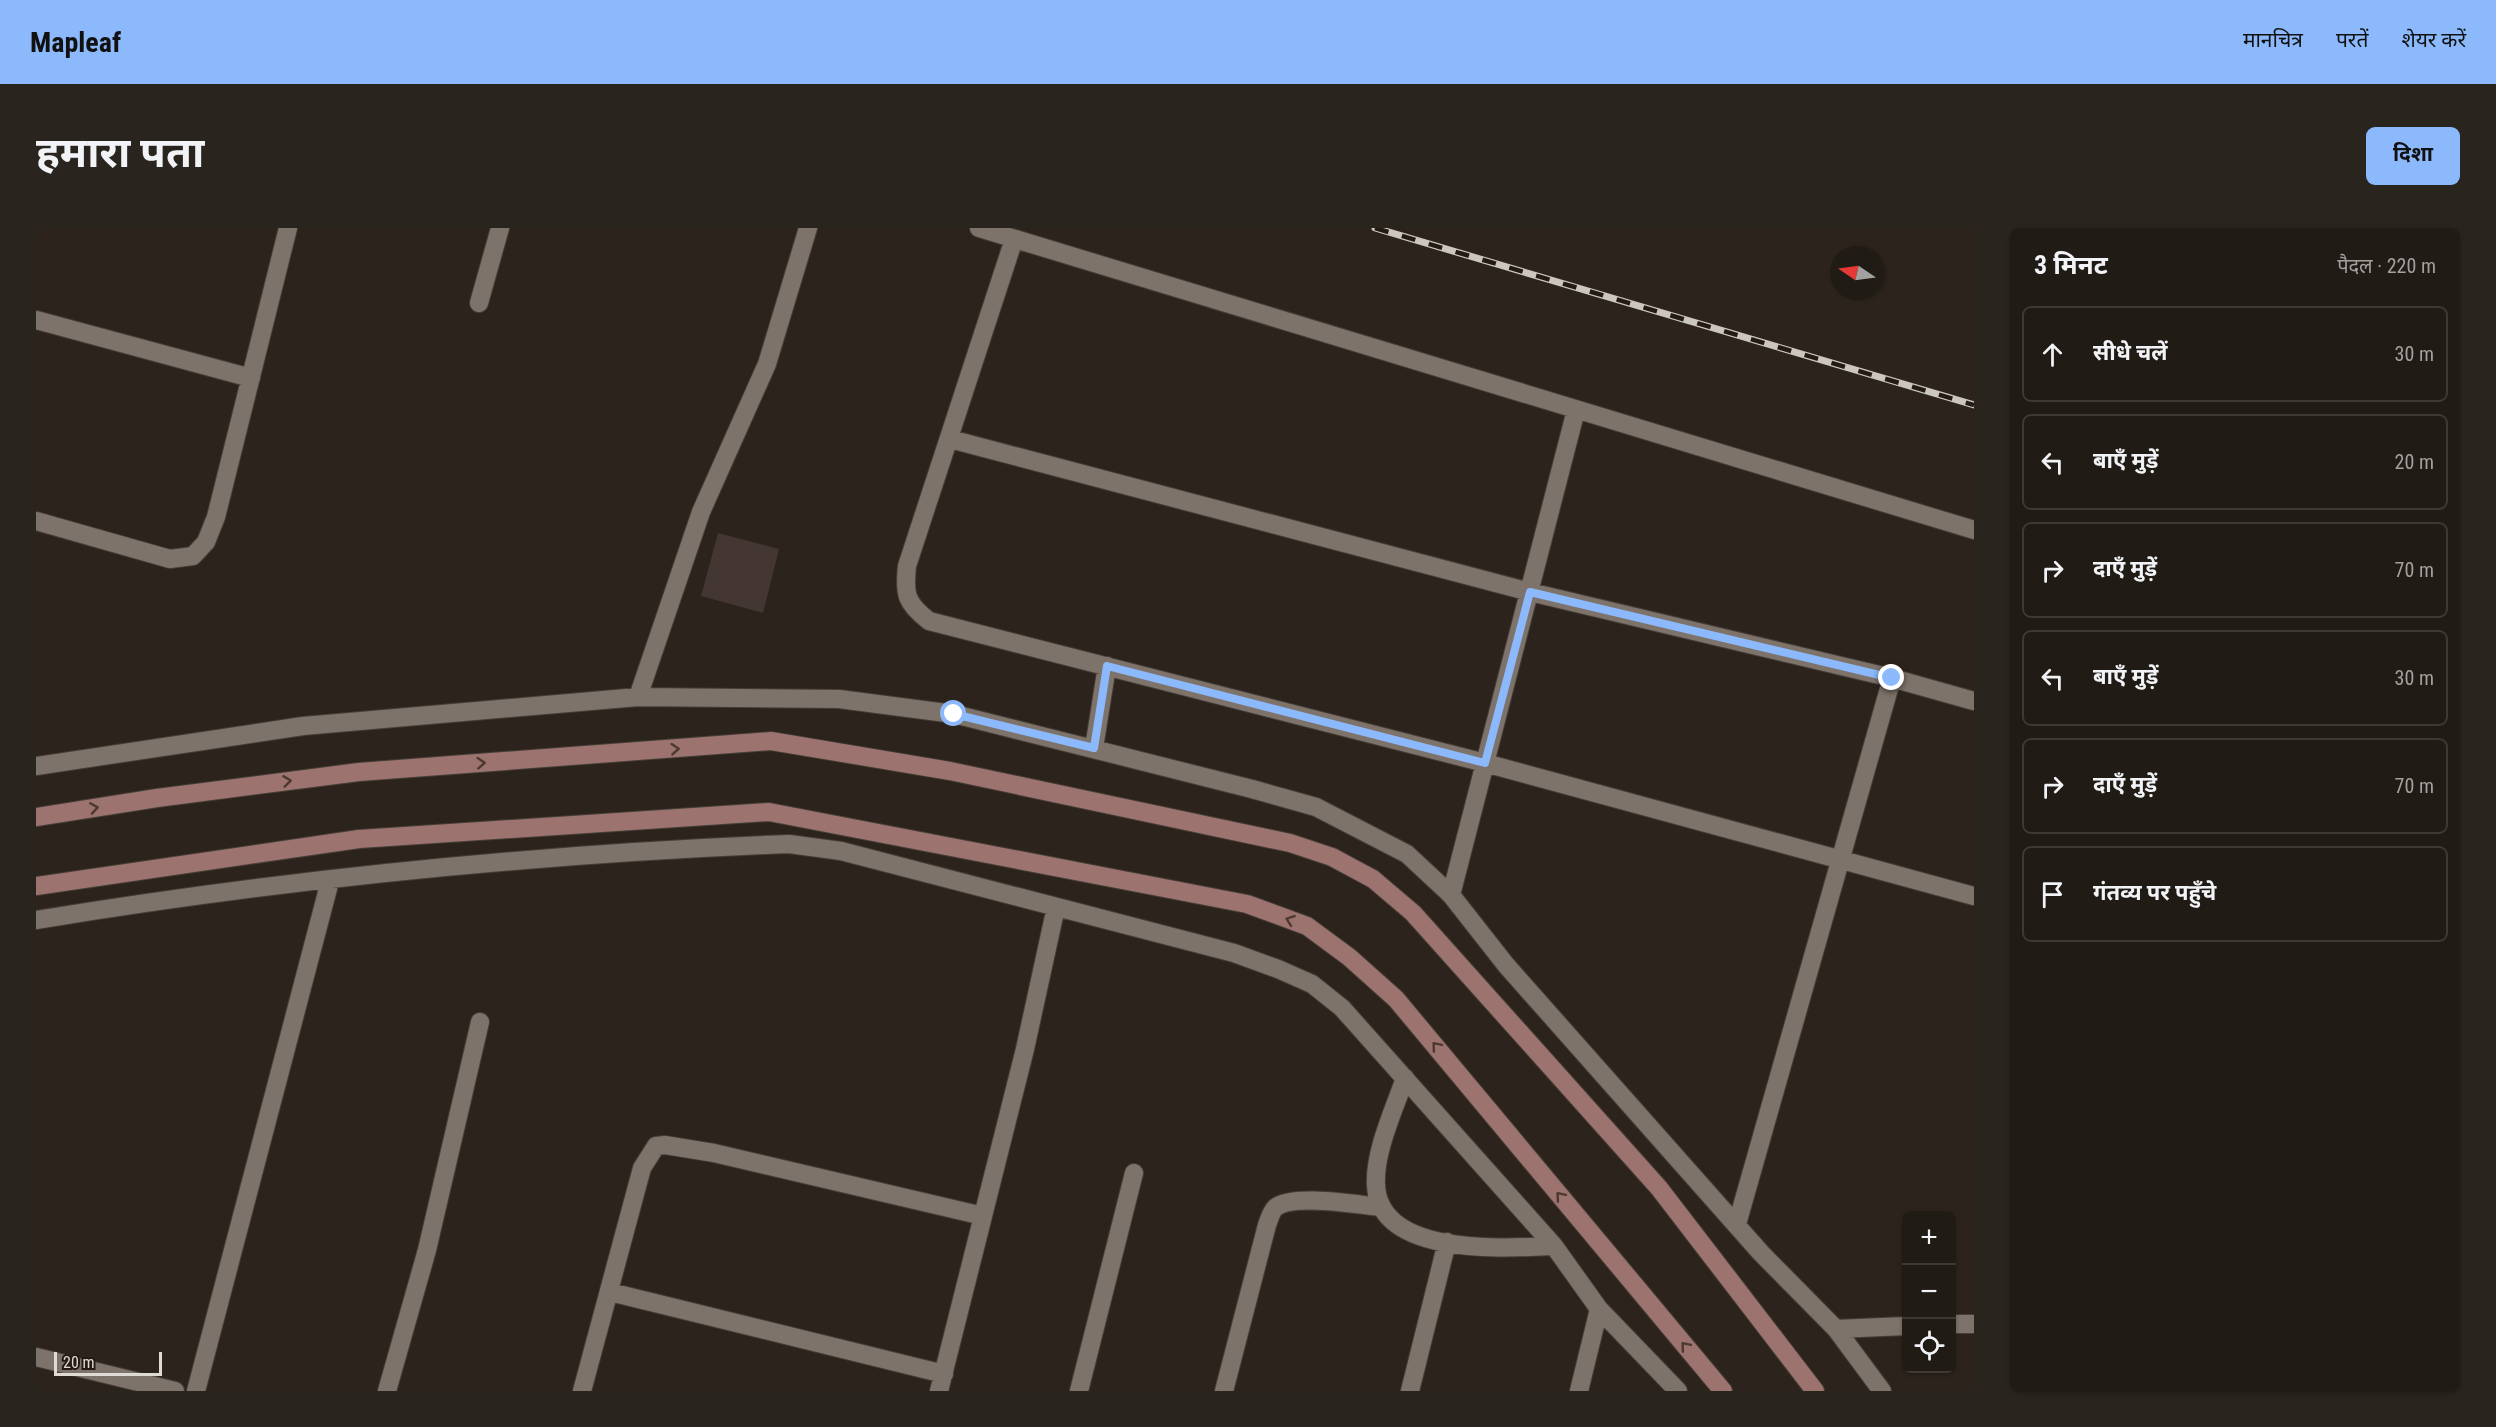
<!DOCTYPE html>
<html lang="hi">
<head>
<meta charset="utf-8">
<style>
  :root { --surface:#211b15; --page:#29241e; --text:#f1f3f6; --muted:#a2a1a0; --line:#3e3934; --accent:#8cb9fc }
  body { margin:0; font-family:"Roboto Condensed","Noto Sans Devanagari",sans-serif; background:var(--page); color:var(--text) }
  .controls { position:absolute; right:18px; bottom:18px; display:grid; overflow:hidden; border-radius:9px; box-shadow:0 2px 4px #0004 }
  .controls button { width:54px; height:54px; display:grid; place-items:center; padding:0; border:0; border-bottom:2px solid var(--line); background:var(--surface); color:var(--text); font:30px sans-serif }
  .compass { position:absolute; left:1794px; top:18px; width:54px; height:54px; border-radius:50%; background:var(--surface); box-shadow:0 2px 4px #0004; rotate:283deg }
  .scale { position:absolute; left:18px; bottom:15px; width:108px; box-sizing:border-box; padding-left:6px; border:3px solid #e0dad5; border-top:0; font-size:16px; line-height:21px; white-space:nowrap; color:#e0dad5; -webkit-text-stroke:4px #231a13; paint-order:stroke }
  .stop { position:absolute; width:18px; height:18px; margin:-14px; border:4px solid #8cb9fc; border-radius:50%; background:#fff }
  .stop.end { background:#8cb9fc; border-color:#fff; box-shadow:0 2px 6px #0008 }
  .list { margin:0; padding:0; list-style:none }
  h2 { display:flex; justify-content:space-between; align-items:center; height:78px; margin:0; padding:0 24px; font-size:26px }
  h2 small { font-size:20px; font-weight:400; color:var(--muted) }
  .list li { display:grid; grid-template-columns:39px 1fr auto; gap:18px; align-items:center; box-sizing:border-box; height:96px; margin:0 12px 12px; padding:0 12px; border:2px solid var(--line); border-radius:9px }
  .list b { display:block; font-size:22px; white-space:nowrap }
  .list em { font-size:20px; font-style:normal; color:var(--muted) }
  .icon { flex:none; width:33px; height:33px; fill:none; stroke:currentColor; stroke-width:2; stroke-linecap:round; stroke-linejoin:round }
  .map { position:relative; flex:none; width:1938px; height:1163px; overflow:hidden; border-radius:9px }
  header { display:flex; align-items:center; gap:36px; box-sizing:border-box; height:84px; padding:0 30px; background:var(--accent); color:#111 }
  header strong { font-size:28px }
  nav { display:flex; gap:33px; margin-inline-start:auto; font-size:21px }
  .intro { display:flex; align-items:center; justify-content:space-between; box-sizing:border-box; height:144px; padding:0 36px }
  h1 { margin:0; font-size:42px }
  .button { padding:15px 27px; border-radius:9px; background:var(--accent); color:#111; font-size:21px; font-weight:700 }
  main { display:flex; gap:36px; padding:0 36px }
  aside { flex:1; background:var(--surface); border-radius:9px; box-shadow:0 2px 4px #0004 }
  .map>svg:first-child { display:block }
  .building { fill:#433633 }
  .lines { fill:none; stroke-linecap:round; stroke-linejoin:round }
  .street-casing { stroke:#463e38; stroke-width:20 }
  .secondary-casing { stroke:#463e38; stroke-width:20 }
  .street { stroke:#7e736a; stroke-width:18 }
  .secondary { stroke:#9c736e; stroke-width:18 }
  .rail-casing { stroke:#ccc6c0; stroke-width:7 }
  .rail { stroke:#231a13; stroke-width:4.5; stroke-dasharray:14; stroke-linecap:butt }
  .oneway { stroke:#4d3933 }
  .route { stroke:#8cb9fc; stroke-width:8 }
</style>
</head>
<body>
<header>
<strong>Mapleaf</strong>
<nav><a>मानचित्र</a><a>परतें</a><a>शेयर करें</a></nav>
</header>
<div class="intro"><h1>हमारा पता</h1><a class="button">दिशा</a></div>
<main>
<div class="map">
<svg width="1938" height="1163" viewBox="0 0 1938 1163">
  <rect width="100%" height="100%" fill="#2c241c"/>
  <!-- building -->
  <path class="building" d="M682,305L743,321L727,385L665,368Z"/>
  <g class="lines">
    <!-- street casing -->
    <g class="street-casing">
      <path id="street" d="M943,0L1938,302
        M978,11L871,338C868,367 870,375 893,393L1449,535L1938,668
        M443,75L464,0
        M0,92L215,150
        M914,211L1494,364L1856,450L1938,473
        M0,293L134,331L157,328L170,314L180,289L252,0
        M602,469L665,284L731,136L772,0
        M1058,520L1071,438
        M0,538L267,498L602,469L803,471L918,486L1216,561L1280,579L1371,626L1415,667L1470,737L1725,1025L1800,1101L1846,1163
        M1415,667L1540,182
        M0,692C249,651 501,626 753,616L805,623L1198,725L1242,741L1276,756L1306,780L1518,1018L1563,1081L1642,1163
        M1369,850C1358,882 1338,924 1340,957C1343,1029 1469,1020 1518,1018
        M1701,996L1856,450
        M574,1064L908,1146
        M1916,1096H1938
        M1800,1101L1870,1098
        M0,1129L139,1163
        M160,1163L294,653
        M351,1163L391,1022L444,794
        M546,1163L606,940L620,918L629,917L678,925L947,988
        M903,1163L989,821L1020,679
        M1043,1163L1098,945
        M1188,1163L1231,997C1233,992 1235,984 1239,980C1256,965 1322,977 1345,979
        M1374,1163L1411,1014
        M1543,1163L1563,1081"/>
    </g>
    <!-- secondary casing -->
    <g class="secondary-casing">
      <path id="secondary" d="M0,589L121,570L323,544L735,513L914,543L1254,615L1296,629L1337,651L1377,685L1623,960L1779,1163
        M0,658L323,611L733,584L1211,676L1271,698L1313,729L1360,771L1687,1163"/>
    </g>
    <!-- street -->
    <use href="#street" class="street"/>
    <!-- secondary -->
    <use href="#secondary" class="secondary"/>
    <!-- rail casing -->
    <g class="rail-casing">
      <path id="rail" d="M1339,0L1938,177"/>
    </g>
    <!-- rail -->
    <use href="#rail" class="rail"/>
  </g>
  <!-- one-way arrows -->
  <defs><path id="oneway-chevron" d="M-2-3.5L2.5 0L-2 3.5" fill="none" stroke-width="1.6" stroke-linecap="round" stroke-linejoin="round" transform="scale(1.5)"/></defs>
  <g class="oneway">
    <use href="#oneway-chevron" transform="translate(639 521) rotate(-4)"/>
    <use href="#oneway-chevron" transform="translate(445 535) rotate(-4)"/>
    <use href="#oneway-chevron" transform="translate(251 553) rotate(-7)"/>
    <use href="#oneway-chevron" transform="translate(58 580) rotate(-9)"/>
    <use href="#oneway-chevron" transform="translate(1254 692) rotate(-160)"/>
    <use href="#oneway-chevron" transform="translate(1400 818) rotate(-130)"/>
    <use href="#oneway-chevron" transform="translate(1524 968) rotate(-130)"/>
    <use href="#oneway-chevron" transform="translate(1649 1118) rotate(-130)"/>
  </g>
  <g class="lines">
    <!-- route -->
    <path class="route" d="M918,486L1058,520L1071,438L1449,535L1494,364L1856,450"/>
  </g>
</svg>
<div class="controls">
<button>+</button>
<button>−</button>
<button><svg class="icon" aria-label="locate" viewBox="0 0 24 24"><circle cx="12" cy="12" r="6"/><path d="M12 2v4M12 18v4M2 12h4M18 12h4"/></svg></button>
</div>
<svg class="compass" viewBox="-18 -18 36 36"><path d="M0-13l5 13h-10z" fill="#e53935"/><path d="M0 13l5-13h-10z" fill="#a2a1a0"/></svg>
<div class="scale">20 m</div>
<div class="stop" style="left:918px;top:486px"></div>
<div class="stop end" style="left:1856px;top:450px"></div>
</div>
<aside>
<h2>3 मिनट<small>पैदल · 220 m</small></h2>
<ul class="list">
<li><svg class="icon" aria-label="ahead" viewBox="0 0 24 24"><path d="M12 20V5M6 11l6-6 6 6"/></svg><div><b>सीधे चलें</b></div><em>30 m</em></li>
<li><svg class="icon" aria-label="left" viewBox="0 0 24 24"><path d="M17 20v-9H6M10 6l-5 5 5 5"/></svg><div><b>बाएँ मुड़ें</b></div><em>20 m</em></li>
<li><svg class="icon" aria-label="right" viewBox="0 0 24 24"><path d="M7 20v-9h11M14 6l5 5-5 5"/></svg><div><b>दाएँ मुड़ें</b></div><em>70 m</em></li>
<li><svg class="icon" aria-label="left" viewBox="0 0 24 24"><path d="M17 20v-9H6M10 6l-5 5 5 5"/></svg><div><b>बाएँ मुड़ें</b></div><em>30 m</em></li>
<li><svg class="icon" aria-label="right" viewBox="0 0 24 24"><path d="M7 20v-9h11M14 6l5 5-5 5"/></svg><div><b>दाएँ मुड़ें</b></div><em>70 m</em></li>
<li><svg class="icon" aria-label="arrive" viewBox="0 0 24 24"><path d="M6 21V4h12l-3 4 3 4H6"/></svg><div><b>गंतव्य पर पहुँचे</b></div></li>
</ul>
</aside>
</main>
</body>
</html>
